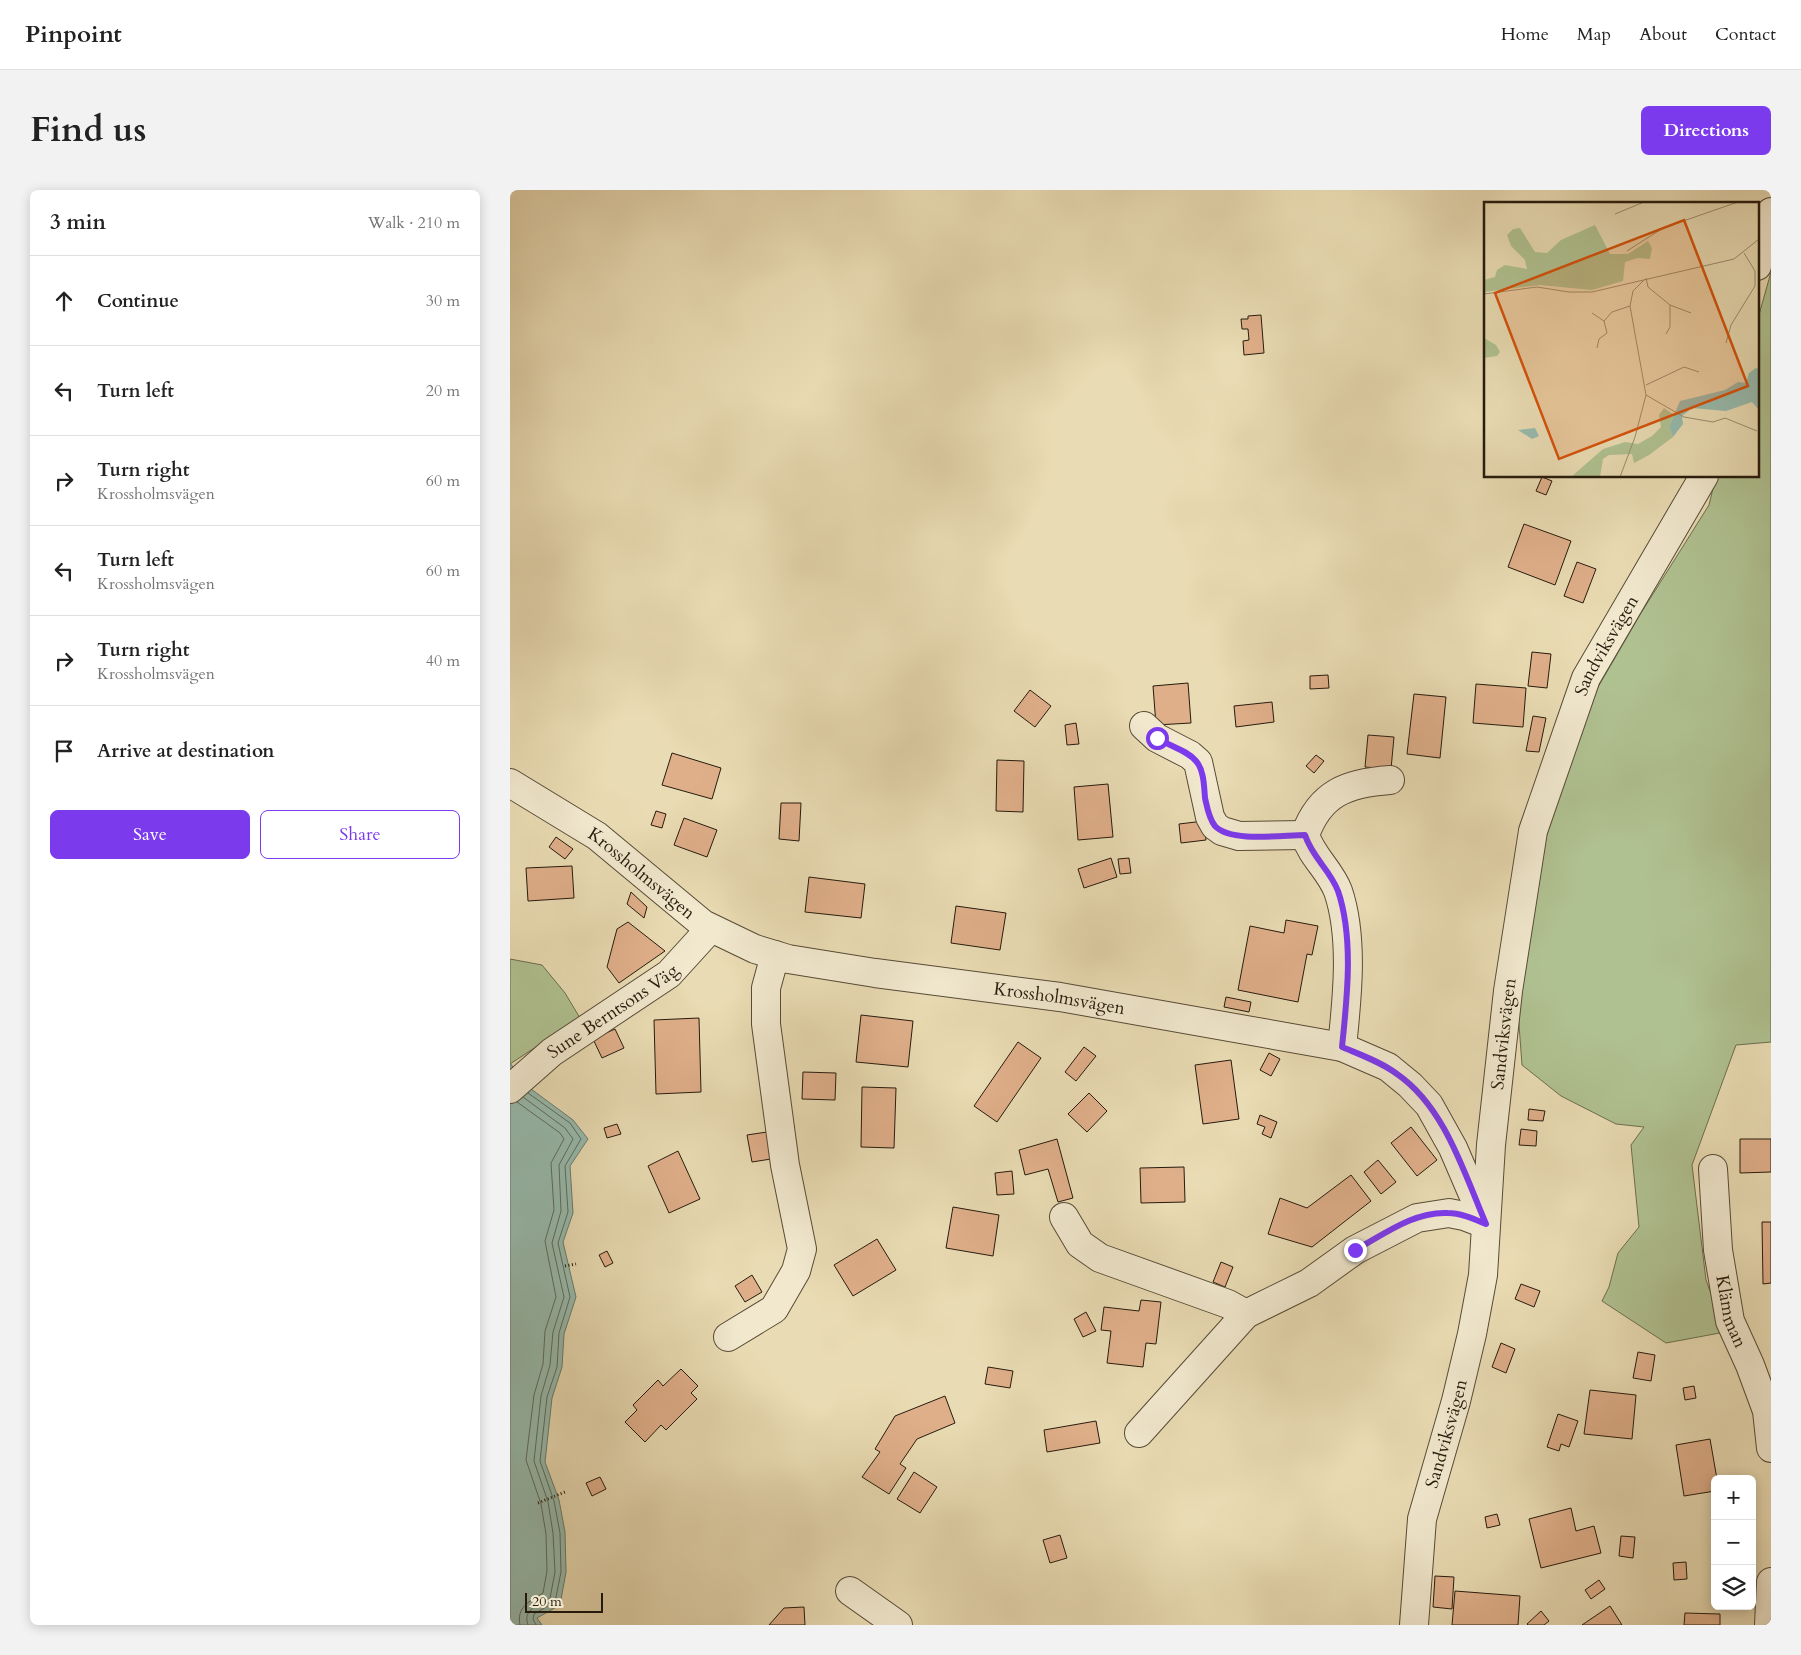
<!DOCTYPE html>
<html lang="en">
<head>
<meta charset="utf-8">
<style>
  :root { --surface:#fff; --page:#f2f2f2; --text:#222; --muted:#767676; --line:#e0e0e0; --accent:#7c3aed }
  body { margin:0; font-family:Cardo,serif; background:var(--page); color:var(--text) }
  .controls { position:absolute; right:15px; bottom:15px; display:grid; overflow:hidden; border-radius:8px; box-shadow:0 2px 12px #0003 }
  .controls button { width:45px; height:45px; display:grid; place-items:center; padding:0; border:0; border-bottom:1px solid var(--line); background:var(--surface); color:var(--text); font:25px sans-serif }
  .scale { position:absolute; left:15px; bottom:12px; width:78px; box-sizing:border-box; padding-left:5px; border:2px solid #261b0d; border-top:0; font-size:14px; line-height:18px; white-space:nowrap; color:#261b0d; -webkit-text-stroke:4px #f1e8ce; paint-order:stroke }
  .stop { position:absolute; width:15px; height:15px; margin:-11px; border:4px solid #7c3aed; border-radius:50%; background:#fff }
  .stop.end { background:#7c3aed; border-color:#fff; box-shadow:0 1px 5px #0008 }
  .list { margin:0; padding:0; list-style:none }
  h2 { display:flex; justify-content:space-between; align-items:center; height:65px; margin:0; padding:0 20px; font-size:21px }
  h2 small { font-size:16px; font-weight:400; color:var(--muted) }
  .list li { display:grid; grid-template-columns:32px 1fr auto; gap:15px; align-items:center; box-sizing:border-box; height:90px; padding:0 20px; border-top:1px solid var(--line) }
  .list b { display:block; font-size:19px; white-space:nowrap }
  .list p { margin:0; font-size:16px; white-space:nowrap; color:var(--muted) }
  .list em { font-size:16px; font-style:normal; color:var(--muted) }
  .actions { display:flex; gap:10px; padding:15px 20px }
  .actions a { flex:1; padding:11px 0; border:1px solid var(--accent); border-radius:8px; text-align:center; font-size:18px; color:var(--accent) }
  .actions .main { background:var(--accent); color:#fff }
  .icon { flex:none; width:28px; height:28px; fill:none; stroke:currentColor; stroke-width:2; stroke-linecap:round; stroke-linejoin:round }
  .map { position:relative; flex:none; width:1261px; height:1435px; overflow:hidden; border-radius:8px }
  header { display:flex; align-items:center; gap:30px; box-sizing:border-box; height:70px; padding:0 25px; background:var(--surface); border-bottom:1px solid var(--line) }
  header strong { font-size:24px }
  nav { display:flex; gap:28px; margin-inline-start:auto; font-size:18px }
  .intro { display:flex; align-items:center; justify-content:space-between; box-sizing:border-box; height:120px; padding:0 30px }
  h1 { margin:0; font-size:35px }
  .button { padding:12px 22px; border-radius:8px; background:var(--accent); color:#fff; font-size:18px; font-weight:700 }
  main { display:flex; gap:30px; padding:0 30px }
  aside { flex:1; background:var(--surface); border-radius:8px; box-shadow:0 2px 12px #0003 }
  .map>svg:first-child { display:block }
  .green { fill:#b0c191; stroke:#6b6e4f }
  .water { fill:#97bbae; stroke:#6a7b6e }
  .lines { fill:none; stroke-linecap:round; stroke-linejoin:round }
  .shore { stroke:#5e6b5e; stroke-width:1 }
  .building { fill:#dfaf8a; stroke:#261b0d }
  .minor-casing { stroke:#574b36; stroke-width:30 }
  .path { stroke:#261b0d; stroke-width:3; stroke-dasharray:1 2.5; stroke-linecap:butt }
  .minor { stroke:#f1e8ce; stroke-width:28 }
  .route { stroke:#7c3aed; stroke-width:6 }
  .labels { text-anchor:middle; stroke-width:4; stroke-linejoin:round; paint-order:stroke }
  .street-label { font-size:18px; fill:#261b0d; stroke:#f1e8ce }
  .inset-road { fill:none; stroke:#9b8e71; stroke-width:1 }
  .view { fill:#d5530c; fill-opacity:0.15; stroke:#d5530c; stroke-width:2.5 }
  .inset-edge { fill:none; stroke:#261b0d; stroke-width:2.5 }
</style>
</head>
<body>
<header>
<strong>Pinpoint</strong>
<nav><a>Home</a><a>Map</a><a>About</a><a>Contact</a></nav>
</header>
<div class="intro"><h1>Find us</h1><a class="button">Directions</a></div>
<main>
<aside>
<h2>3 min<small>Walk · 210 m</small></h2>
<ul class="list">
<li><svg class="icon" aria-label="ahead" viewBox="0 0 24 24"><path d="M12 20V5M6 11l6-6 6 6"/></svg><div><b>Continue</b></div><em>30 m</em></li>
<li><svg class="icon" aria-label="left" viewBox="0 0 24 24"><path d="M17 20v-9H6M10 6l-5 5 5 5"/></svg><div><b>Turn left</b></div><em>20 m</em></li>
<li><svg class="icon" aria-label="right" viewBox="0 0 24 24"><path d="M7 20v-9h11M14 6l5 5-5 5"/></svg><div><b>Turn right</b><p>Krossholmsvägen</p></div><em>60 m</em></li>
<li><svg class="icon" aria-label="left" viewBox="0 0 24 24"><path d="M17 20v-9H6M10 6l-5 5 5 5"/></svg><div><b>Turn left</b><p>Krossholmsvägen</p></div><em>60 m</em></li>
<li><svg class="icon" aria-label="right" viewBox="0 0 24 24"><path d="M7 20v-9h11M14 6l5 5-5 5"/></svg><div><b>Turn right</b><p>Krossholmsvägen</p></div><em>40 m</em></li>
<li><svg class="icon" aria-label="arrive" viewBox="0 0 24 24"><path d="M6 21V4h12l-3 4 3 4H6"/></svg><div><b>Arrive at destination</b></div></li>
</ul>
<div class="actions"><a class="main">Save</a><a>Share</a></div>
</aside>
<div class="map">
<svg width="1261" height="1435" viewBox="0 0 1261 1435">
  <rect width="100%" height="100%" fill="#e9dbb3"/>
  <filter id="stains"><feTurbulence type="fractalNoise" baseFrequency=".004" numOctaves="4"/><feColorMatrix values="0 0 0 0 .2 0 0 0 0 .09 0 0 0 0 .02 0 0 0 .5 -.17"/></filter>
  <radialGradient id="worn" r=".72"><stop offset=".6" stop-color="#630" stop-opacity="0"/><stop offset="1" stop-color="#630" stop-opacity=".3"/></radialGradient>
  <!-- green -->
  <path class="green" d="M1261,82V852L1226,855L1182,975L1196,1090L1215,1142L1156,1153L1092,1111L1099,1097L1108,1063L1129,1037L1121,955L1134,937L1106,934L1051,906L1012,875L1008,821L1031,649L1084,504L1131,423L1199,315L1206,286H1247V132Z
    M0,769L32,775L55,803L70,828L0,874Z"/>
  <!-- water -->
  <path class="water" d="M0,873L17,896L63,930L78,949L60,976L63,1023L53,1052L66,1107L54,1144L52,1177L42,1208L35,1272L49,1310L55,1342L56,1382L50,1415L27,1428L32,1435H0Z"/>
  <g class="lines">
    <!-- shore -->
    <path class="shore" d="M18,903L60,933L71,949L55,976L58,1022L48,1053L60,1107L49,1143L47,1177L37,1207L30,1271L44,1311L50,1343L51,1382L45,1412L24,1424L23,1429L26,1435
      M13,907L55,938L63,949L49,975L51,1021L42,1053L54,1107L43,1142L40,1175L31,1206L24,1271L38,1312L43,1343L45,1382L40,1408C29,1415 12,1419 18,1435
      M7,912L50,943L54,949L41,973L44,1020L35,1051L46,1107L35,1141L33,1174L24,1205L16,1270L31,1314L36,1344L37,1381L33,1403C20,1411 6,1417 10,1435"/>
  </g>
  <!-- building -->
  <path class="building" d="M751,125L754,163L734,165L733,151L739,150L738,139H732L731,129H738V126Z
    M1032,287L1042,291L1036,305L1026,301Z
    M1014,334L1061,351L1045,395L998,377Z
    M1067,372L1086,379L1073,413L1054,406Z
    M1022,462L1041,464L1037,498L1018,496Z
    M818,485L819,498L800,499V486Z
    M678,493L681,533L646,535L643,496Z
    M966,494L1016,498L1013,537L963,533Z
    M520,500L541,516L525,537L504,521Z
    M904,504L936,507L930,568L897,564Z
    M762,512L764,532L726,537L724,516Z
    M1023,526L1036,528L1029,562L1016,561Z
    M566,533L569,554L557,555L555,535Z
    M858,545L884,547L881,579L855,577Z
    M162,563L211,578L202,609L152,595Z
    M806,565L814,571L804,583L796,576Z
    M487,570L514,571L513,622L486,621Z
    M598,594L603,647L568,650L564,597Z
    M271,613H291L289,651L269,649Z
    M146,621L156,624L152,638L141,635Z
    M174,628L207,640L197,667L164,655Z
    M694,631L696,650L671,653L669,634Z
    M46,647L63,659L55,669L39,657Z
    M601,668L607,687L574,698L568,679Z
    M619,668L621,683L610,684L608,669Z
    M62,676L64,708L18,711L16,678Z
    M299,687L355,694L351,728L295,722Z
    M121,702L137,717L134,728L117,714Z
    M446,716L496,723L490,760L441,753Z
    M776,730L808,736L802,765L797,764L788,812L728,800L740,736L774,743Z
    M118,732L155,761L109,793L97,777L107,739Z
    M716,807L741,812L739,822L714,817Z
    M351,825L403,831L398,877L346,872Z
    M189,828L191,902L146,904L144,830Z
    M105,839L114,858L92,868L83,849Z
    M508,852L531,868L487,932L464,916Z
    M574,857L586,866L566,891L555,882Z
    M759,863L770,869L761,886L750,880Z
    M721,870L729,929L693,934L685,875Z
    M293,882L326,883L325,910L292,909Z
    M352,897L386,898L384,958L351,957Z
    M579,903L597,921L577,942L558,924Z
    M1019,919L1035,921L1033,931L1018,930Z
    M750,925L767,932L761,948L752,944L755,937L747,934Z
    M107,934L111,944L97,948L94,938Z
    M901,937L927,970L907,986L881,953Z
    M1011,939L1027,941L1026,956L1009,955Z
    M257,942L261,969L242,972L237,945Z
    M547,949L563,1008L548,1012L538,979L515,985L509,960Z
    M1230,949H1261V982L1230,983Z
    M168,961L190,1009L159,1023L138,976Z
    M868,970L886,992L871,1004L854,982Z
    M674,977L675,1012L631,1013L630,978Z
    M502,981L504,1004L487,1005L485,983Z
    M841,985L861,1011L802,1057L758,1044L770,1008L797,1018Z
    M443,1017L489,1025L483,1066L436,1058Z
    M1252,1032H1261V1093L1253,1094Z
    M367,1049L386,1080L343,1106L324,1075Z
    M97,1061L103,1073L95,1077L89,1065Z
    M711,1072L723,1077L715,1097L703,1092Z
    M242,1085L252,1102L235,1112L225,1096Z
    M1011,1094L1030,1101L1024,1117L1005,1109Z
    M631,1110L651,1112L646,1154L636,1153L633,1177L597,1173L601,1141L591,1140L594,1117L629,1121Z
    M576,1122L586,1141L573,1147L564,1129Z
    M991,1153L1005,1159L996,1183L982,1177Z
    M1128,1162L1145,1165L1141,1191L1123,1188Z
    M478,1177L503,1181L500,1198L475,1194Z
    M171,1179L188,1196L181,1203L187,1209L156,1240L151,1235L135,1252L115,1232L127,1220L123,1215L148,1190L153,1196Z
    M1184,1196L1186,1208L1175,1210L1173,1198Z
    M1080,1200L1126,1205L1122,1249L1074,1244Z
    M435,1206L445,1233L407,1249L390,1274L396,1278L379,1304L352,1287L370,1262L365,1259L385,1226Z
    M1048,1224L1068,1231L1059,1257L1051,1254L1049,1261L1037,1257Z
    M586,1231L590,1253L537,1262L534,1240Z
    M1200,1249L1207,1289H1205V1301L1174,1306L1166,1255Z
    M404,1282L427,1297L410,1323L387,1309Z
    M90,1287L96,1299L82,1306L76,1293Z
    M1061,1318L1066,1341L1084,1336L1091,1363L1031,1378L1019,1329Z
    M987,1324L990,1335L977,1338L975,1327Z
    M550,1345L557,1368L540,1373L533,1350Z
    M1111,1346L1125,1347L1123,1368L1109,1366Z
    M1176,1372L1177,1389L1164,1390L1163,1373Z
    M925,1386L944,1387L942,1419L923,1417Z
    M1089,1390L1095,1399L1081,1409L1075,1400Z
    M945,1401L1010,1406L1008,1435H942Z
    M1100,1416L1112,1435H1072Z
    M294,1417L295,1435H259L274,1418Z
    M1031,1421L1039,1431L1034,1435H1018L1017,1434Z
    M1175,1423L1210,1424V1435H1174Z"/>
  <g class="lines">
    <!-- minor casing -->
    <g class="minor-casing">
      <g id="minor">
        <path d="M1247,76L1261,22"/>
        <path d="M634,536L647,548L680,565L688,572L700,627L705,636L712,641L729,646L795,645"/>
        <path id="s1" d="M0,593L87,646L193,734L245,759L278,769L365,783L550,807L832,857L878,877L900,895L919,915L943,958L974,1030"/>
        <path d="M832,857C837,809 844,748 828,701C820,680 802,667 795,645C810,603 837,593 880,590"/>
        <path id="s2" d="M0,899L42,862L159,784L200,739"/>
        <path id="s3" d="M1203,979L1208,1060L1220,1131L1240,1175L1257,1221L1261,1258"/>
        <path d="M554,1027L570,1054L590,1068L718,1114L736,1124"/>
        <path d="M218,1147L264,1119L286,1081L292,1059L275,975L256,834V798L265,765"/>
        <path d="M629,1243L736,1124L799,1093L845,1060L907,1028L939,1023L954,1026L975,1034"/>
        <path d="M340,1401L388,1435"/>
        <path id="s4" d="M904,1435L912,1329L946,1211L962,1144L973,1085L981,955L998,801L1023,641L1076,488L1194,286"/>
        <path d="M1259,1435L1261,1392"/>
      </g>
    </g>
    <!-- path -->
    <path class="path" d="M55,1076L66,1074
      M28,1313L55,1302"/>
    <!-- minor -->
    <use href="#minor" class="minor"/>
  </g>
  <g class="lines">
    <!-- route -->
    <path class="route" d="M647,548C659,556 677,560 686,571C694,580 694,596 695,608C697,617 699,629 705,636C721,653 773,645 795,645C802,667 820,680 828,701C844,748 837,809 832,857C851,865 871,872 887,884C935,917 954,983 976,1034C964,1029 951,1023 938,1023C904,1021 873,1045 845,1060"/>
  </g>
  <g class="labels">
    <!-- street labels -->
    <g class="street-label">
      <text dy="6" stroke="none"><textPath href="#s4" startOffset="1005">Sandviksvägen</textPath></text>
      <text dy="6" stroke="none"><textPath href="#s1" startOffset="160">Krossholmsvägen</textPath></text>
      <text dy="6" stroke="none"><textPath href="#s1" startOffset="606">Krossholmsvägen</textPath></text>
      <text dy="6" stroke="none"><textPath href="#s2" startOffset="129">Sune Berntsons Väg</textPath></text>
      <text dy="6" stroke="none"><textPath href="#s4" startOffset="600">Sandviksvägen</textPath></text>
      <text dy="6" stroke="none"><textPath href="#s3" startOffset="144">Klämman</textPath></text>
      <text dy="6" stroke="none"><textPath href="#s4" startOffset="195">Sandviksvägen</textPath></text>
    </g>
  </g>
  <!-- overview -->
  <g transform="translate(974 12)">
    <rect width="275" height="275" fill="#e9dbb3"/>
    <path d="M111,23L126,52H144L164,39L168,46L166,57L154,56L141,60L139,79L108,88L56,83L0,90V78L11,75L13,68L21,63L43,67L41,58L27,44L23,33L29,27L36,26L51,50L63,51L77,38ZM0,136L12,143L16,150L13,154L0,156ZM180,206L190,213L185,225L189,235L165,253L150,261L148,252L125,253L119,257L116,275H87L119,247L141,240L154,242L168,234L177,225L175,213Z" fill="#b0c191"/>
    <path d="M272,166L275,167V208L268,200L242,209L208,206L198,214L199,222L189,235L185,225L196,199L241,188L254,180L262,181L265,171ZM51,226L55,234L48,237L34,228Z" fill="#97bbae"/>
    <path class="inset-road" d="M131,12L160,0M143,49L179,26L254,0M162,76L164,85L186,103L207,111M0,92L53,85L85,90H108L250,57L275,37M108,111L120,119L128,110L146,104M182,132L186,125V103M242,141L247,123L271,84V69L260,51M113,146L115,137L123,131L120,119M162,183L200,165L215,170M162,193L200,215L229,220L241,216L273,229M136,275L151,235L162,193L146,104L149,89L161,77"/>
    <path class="view" d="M200,18L264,184L75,257L11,91Z"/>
    <rect width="275" height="275" class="inset-edge"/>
  </g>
  <rect width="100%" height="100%" filter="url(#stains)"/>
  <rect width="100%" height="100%" fill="url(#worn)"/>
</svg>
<div class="controls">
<button>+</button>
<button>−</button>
<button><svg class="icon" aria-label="layers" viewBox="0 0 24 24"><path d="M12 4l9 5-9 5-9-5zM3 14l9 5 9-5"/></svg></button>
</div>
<div class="scale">20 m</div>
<div class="stop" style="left:647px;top:548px"></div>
<div class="stop end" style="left:845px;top:1060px"></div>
</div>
</main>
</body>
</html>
